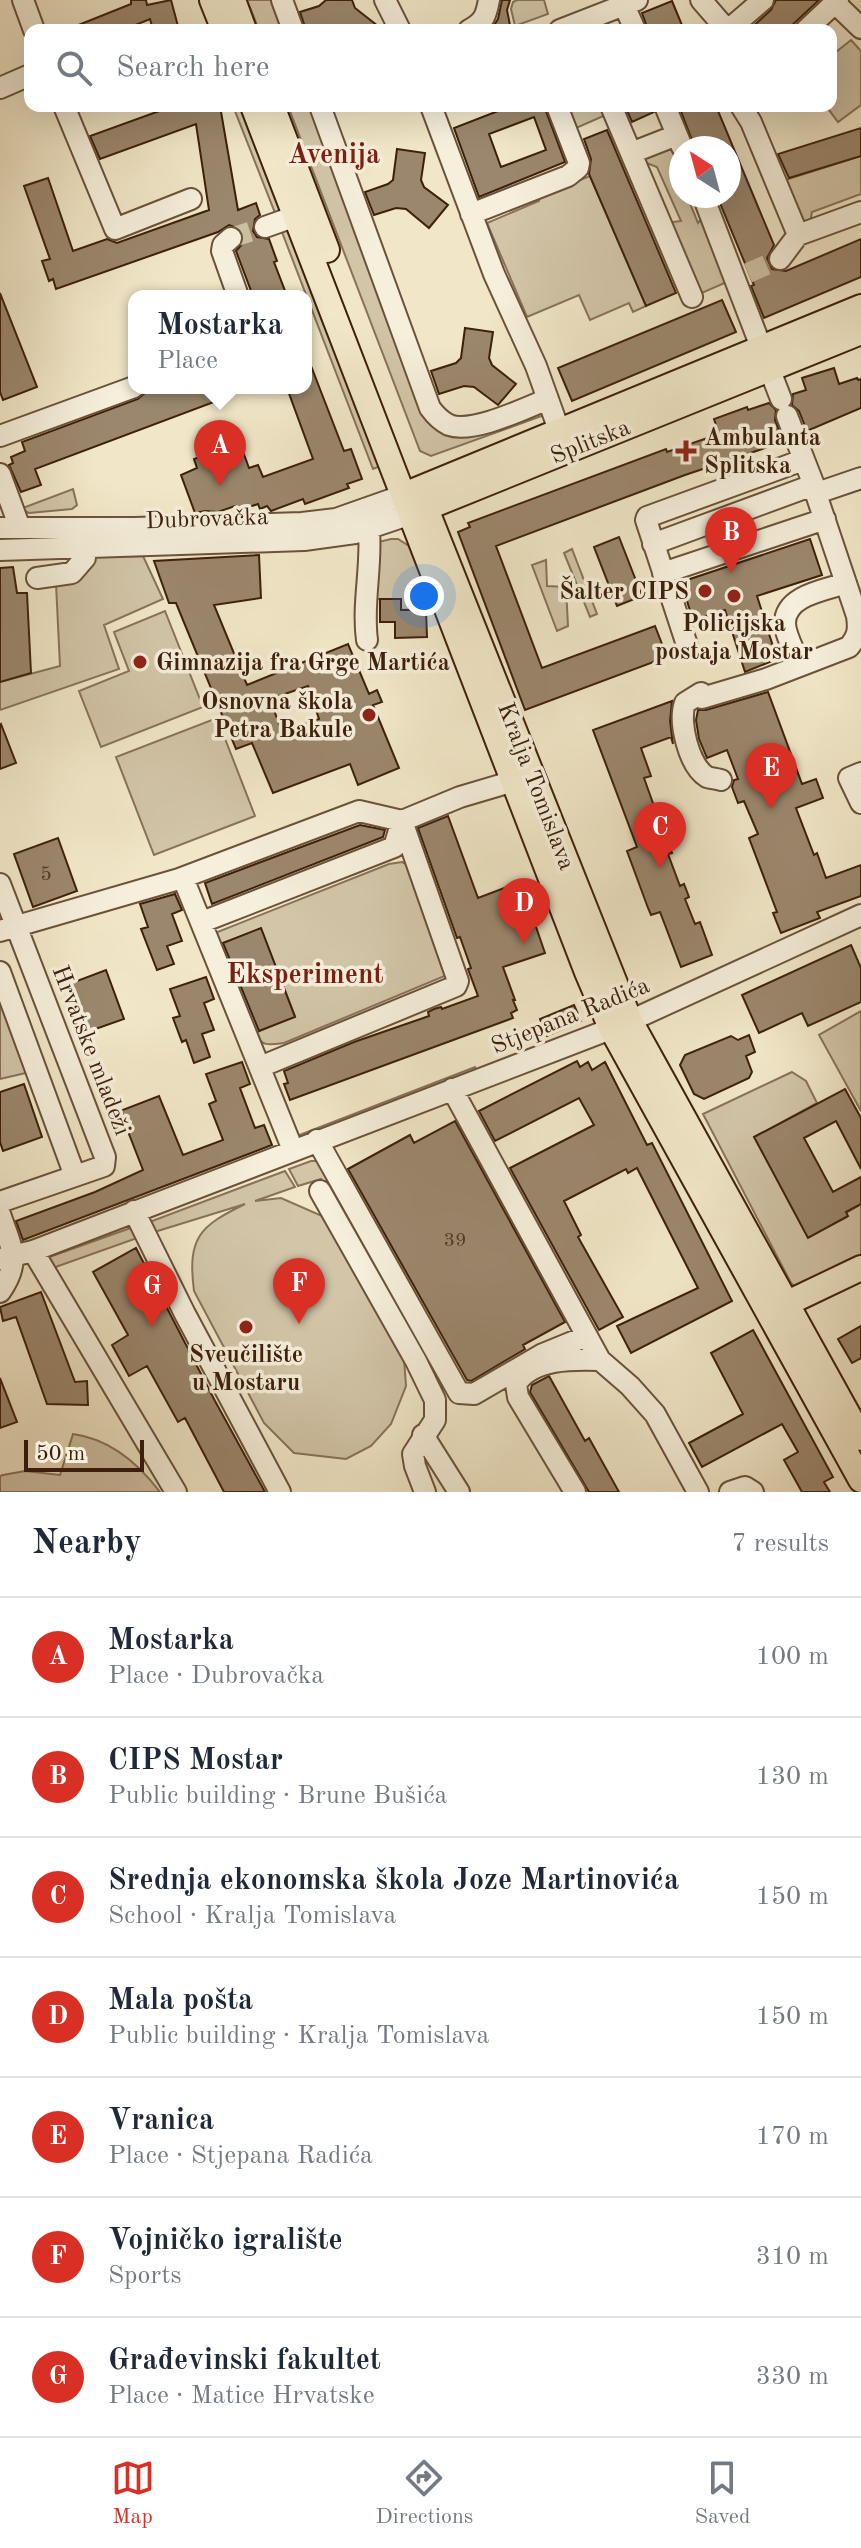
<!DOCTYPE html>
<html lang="en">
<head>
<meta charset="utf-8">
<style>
  :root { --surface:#fff; --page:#f6f6f7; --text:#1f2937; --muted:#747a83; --line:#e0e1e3; --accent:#d93025 }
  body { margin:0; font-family:"Old Standard TT",serif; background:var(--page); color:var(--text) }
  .compass { position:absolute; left:669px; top:136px; width:72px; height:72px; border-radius:50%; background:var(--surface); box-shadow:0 8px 32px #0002; rotate:324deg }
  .scale { position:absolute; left:24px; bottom:20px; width:120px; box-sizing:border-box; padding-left:8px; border:4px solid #3d200b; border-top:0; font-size:22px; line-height:28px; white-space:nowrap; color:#3d200b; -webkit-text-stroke:6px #f6efdb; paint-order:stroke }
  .you { position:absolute; left:424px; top:596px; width:28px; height:28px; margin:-20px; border:6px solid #fff; border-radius:50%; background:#1a73e8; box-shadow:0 0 0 12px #1a73e833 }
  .badge { display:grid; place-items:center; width:52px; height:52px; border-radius:50%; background:var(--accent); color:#fff; font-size:26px; font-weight:700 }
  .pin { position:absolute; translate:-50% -66px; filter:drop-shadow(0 2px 4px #0008) }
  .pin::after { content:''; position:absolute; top:42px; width:28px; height:24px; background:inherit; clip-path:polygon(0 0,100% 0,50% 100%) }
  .popup { position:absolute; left:128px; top:290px; width:184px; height:104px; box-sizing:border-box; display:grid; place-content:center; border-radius:16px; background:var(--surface); filter:drop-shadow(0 2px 6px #0005); font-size:26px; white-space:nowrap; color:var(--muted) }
  .popup b { font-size:30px; color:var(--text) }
  .popup::after { content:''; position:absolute; left:50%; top:100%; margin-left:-16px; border:16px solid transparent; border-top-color:var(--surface) }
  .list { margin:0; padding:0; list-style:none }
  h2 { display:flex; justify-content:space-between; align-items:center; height:104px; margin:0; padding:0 32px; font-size:34px }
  h2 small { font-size:26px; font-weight:400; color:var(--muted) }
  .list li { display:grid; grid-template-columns:52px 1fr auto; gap:24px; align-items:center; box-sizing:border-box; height:120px; padding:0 32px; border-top:2px solid var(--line) }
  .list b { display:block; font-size:30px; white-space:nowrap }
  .list p { margin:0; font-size:26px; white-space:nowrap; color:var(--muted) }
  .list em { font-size:26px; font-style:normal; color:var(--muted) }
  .icon { flex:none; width:44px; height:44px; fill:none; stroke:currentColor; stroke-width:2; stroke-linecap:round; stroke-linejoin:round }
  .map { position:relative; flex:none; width:861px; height:1492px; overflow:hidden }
  .search { position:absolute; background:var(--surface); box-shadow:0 8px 32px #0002; left:24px; right:24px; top:24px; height:88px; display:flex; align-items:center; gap:20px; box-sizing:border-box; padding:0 28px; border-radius:16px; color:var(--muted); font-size:30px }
  .sheet { height:944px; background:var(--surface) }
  nav { display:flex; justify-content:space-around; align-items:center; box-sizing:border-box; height:112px; border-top:2px solid var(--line); background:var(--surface); font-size:22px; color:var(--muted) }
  nav a { display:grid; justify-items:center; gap:4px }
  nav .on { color:var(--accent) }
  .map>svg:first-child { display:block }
  .green { fill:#d2c5a8; stroke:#88725a; stroke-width:2 }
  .building { fill:#9b876d; stroke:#3d200b; stroke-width:2; fill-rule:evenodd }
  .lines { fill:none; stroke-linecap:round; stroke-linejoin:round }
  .minor-tunnel { stroke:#cdbfa2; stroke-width:20; stroke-dasharray:20 10; stroke-linecap:butt }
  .minor-casing { stroke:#6a523a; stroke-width:24 }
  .major-casing { stroke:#3d200b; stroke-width:28 }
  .minor { stroke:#f6efdb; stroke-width:20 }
  .major { stroke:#f1e7c8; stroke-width:24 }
  .poi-dot { fill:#8f2418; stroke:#f6efdb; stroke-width:3 }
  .labels { text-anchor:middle; stroke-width:7; stroke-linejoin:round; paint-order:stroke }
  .number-label { font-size:20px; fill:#543a24 }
  .poi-label { font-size:24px; font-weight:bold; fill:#3d200b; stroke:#f6efdb; text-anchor:start }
  .street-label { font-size:24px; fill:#3d200b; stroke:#f6efdb }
  .quarter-label { font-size:28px; font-weight:bold; fill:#7a1f14; stroke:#f6efdb }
</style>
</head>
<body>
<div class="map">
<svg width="861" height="1492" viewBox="0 0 861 1492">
  <rect width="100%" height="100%" fill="#f1e7c8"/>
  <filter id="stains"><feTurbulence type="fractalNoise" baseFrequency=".0025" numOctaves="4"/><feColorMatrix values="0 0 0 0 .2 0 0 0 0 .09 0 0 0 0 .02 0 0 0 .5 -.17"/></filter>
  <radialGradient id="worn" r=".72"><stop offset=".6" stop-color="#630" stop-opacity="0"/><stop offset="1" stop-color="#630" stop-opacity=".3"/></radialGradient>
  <!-- green -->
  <path class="green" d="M247,0H277L288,30H259Z
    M517,0H544L548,14L515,26L511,9L513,2Z
    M851,40L861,51V105L838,122L826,106H831V56Z
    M233,106H250L286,209L277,218Z
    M288,106H317L392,306L450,428L546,403L550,413L431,456L420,451Z
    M565,106H605L608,114L574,129Z
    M676,141C670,163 681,174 681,196H687L698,223L707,212L736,278L695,296L665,223L681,221L657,167L639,160Z
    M861,156V194L812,212L809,228L803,231L779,182Z
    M590,176L646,306L633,312L629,303L590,320L579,295L527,317L487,223L539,201L538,197Z
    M294,224L388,463L373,469L280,227Z
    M73,489L77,505L72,509L29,513L20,509Z
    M391,539H398L409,546L434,605L439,608L401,610L400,599H367L370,544Z
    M572,549L597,614L590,617L564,553Z
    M143,556L163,599L104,625L119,669L0,710V682L60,666L56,584L93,557Z
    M546,560L547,586L566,587L568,626L557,631L532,565Z
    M165,611L203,707L101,747L79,691L129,671L114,632Z
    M217,718L255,816L154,855L116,757Z
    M402,862L406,864L447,975L284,1043C270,1045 261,1047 255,1033L295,1016L261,929L220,944L215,933L389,864Z
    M0,991L30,1072L0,1079Z
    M861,1011V1111L819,1035Z
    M475,1067L477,1073L294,1148L289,1139Z
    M792,1072L806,1081L817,1103L755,1137L808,1237L847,1217L846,1213L861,1204V1263L797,1289L791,1283L703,1114Z
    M311,1161H322L346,1201L336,1205L321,1179L298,1186L289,1169Z
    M285,1171L295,1187L255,1201L281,1198L329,1219L404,1358L406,1386L391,1424L371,1446L346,1459L294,1453L264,1423L194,1291C187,1237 200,1226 245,1204L148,1234L144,1224Z
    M139,1225L143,1236L50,1269L47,1260L52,1256Z
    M73,1434C110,1439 138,1463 160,1492H0V1476L3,1475L25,1471L60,1475Z"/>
  <!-- building -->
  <path class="building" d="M131,0H146L147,5L171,0L179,30H153L150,19L123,30H66L131,4Z
    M326,0H352L355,8L383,30H306L300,12L319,6Z
    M502,0H510L507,10L511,30H491L498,19Z
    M776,0H819L787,30H749L771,10Z
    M672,1L684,30H648L642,13Z
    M173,106H220L238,210L256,203L260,215L255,219L253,231L257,237L269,239L277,261L274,262L287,296H253L236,251L243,243L244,235L240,229L229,225L218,232L56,289L53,279L49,281L42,261L50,259L24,186L48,178L73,251L107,239L117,243L209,210L196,124L100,159L90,136Z
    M511,106H544L565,162L479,197L454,128ZM534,117L546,150L501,167L489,134Z
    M625,106H652L654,112L632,122Z
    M679,106H716L774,245L767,258L772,269L786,271L861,239V277L764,318L751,286L754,285L717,196H729V148H695Z
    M861,128V156L789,178L778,154Z
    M607,130L676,293L646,306L589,174L591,159L584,139Z
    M397,149L425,153L421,180L424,187L448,205L429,228L406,209L396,208L374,215L365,192L388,184L393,180Z
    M0,293L37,387L3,400L0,392Z
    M722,300L736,332L572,401L558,368Z
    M465,328L493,332L489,358L492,365L516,384L498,405L474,387L464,386L439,394L431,371L456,363L461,358Z
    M306,353L344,451L351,449L362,479L347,484L349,488L305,504L303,499L271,511L267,506L260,509L258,504L237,511L235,506L218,512L205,511L195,513L181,475L197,468L194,459L231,445L233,449L241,446L249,468L258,465L263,477L313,459L287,388H306Z
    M834,368L839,384L857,378L858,380L861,379V408L807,431L799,411L792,405L793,394L806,390L802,378Z
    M156,388H218L222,399L35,469L41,485L21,492L9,465L13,463L11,457L25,451L22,442L138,399L146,392Z
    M769,403L776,410L775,420L779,430L770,434L774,445L685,475L496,546L542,668L655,626L667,657L525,710L458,532L470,527L468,523L666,449L667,452L719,434L714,419L747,407L748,410Z
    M619,537L642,596L617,606L594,547Z
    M810,539L822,575L757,596L777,659L745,672L725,610L693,620L681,582Z
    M259,555L261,598L214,605L247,685L348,644L369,694L377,690L382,702L373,705L399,768L358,785L350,764L273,793L252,743L236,749L176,603H169L154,561ZM308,686L319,719L282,732L270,699Z
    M13,567L17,593H27L31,673L0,682V568Z
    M380,599H401V610H426L427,637L395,638V622H380Z
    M768,692L802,784L816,779L823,798L796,808L814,855L817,853L826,878L861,865V896L817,912L820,918L781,933L773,913L777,912L749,838L758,834L744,801L738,803L732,787L734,780L738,779L727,750L707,758L699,739L696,720L698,710H706Z
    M672,701L670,721L673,744L671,737L641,748L651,776L644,778L654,806L649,807L661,842L667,840L672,853L668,854L680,886L684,884L689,897L685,899L695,924L700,922L712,955L681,967L660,912L651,915L648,908L627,851L637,847L593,730Z
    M1,724L16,763L0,769V725Z
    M448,816L478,898L515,884L531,926L535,924L545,953L503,967L515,1000H513L517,1010L511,1013L513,1018L290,1100L284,1084L288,1083L284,1071L354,1042L429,1016L428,1012L434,1009L441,1007L442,1009L478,996L468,969L471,968L460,937L457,938L418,828Z
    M360,825L385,830L383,837L212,904L205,883Z
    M58,838L77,891L33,907L14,854Z
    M175,894L182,910L172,914L182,941L167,946L174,964L157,970L141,929L148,927L140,904Z
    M261,928L295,1017L259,1031L223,943Z
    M851,945L861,968V1002L808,1026L802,1013L759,1033L742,995Z
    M106,970L124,1019L87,1032L69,984Z
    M206,977L214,999L204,1003L214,1030L202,1034L210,1057L194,1063L186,1040L182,1042L173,1018L180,1016L170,989Z
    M574,1005L581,1021L547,1036L540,1019Z
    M749,1035L755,1052L746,1056L752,1072L749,1078L704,1099L694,1094L680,1065L685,1055L731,1036L738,1040Z
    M577,1061L580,1067L588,1062L592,1070L605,1062L647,1145L652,1143L732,1301L631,1353L617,1326L698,1288L637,1168L628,1173L626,1169L564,1201L581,1235L578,1237L623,1317L599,1330L510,1168L594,1125L579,1098L495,1141L479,1111Z
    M242,1062L250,1084L240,1088L255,1128L264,1125L272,1145L23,1240L16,1221L95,1192L143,1170L120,1111L159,1096L183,1155L223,1140L209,1104L216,1101L206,1074Z
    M24,1084L42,1137L3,1151L0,1142V1092Z
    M845,1089L861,1118V1169L836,1121L804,1138L833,1192L861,1177V1204L846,1212L848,1216L808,1238L754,1137Z
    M455,1121L565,1322L523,1345L525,1349L471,1381L467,1380L348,1169L410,1135L414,1143Z
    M136,1248L215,1401L265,1492H224L185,1418L178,1422L147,1366L129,1376L112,1345L128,1335L93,1272Z
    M41,1292L75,1382L87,1381L88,1405L47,1404L16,1317L3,1321L0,1307Z
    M861,1326V1358L852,1363L838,1339Z
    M753,1330L833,1477L824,1482L830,1492H802L784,1460L798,1452L782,1424L702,1467L689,1443L743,1414L711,1353Z
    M549,1376L585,1441L589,1438L619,1492H589L530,1392L532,1385Z
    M0,1378L17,1422L0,1428Z"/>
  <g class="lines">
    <!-- minor-tunnel -->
    <path class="minor-tunnel" d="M231,238L265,227
      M748,273L780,259"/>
    <!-- minor casing -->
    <g class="minor-casing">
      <path id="minor" d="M23,0L34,30
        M282,0L293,30
        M385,0L400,30
        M701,0L727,30
        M835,3L861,28
        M624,5L635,30
        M469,30C484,22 486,16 489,0
        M560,30L637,0
        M728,30L763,0
        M806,30L838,0
        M0,88L30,75
        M64,106L115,229L191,199
        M320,106L430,408C435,415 441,421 449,425C473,434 525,408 548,399
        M431,106L494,274L536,366L559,430
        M611,106L692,297
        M665,106L682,147
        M741,106L751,122L798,235
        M631,153L677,135
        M703,196L781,399
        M471,214L568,176L578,168L579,163L557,106
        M265,227L296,216
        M798,235L861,212
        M231,238L223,245L222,251L238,296
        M780,259L798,235
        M787,416L817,493L861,478
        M0,436L134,387
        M0,474L20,528
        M0,528H135L302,523L336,519L404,495
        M653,544L813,485
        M0,550L304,540L355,533L411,514
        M663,573L825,519
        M37,578L72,573L85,558V548
        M367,640C362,604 372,567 369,530
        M688,648L646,520L647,517L803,460
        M800,666C796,653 785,636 785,623C785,595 826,590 846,583
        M701,693L685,703C678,722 689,766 707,777C709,778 719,779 721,780
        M702,698L766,679L849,647C858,636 859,630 857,616L815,491
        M861,773L849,778L861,803
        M183,878L293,1150
        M0,884L105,1157L104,1166L0,1202
        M202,922L394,847L402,821L458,981L456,986L260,1067
        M0,931L179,879L359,811L402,821L460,797L514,781
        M0,972L75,1176
        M452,1089L600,1360L630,1386L655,1414L698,1492
        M317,1140L459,1393L474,1394L543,1354L587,1336
        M320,1191L416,1361L435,1400V1420L413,1454L415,1466L425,1492
        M134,1211L185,1314L280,1492
        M0,1214C11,1247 22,1261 0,1292
        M33,1251L176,1492
        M0,1259L33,1251L621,1025L861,915
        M423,1435L459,1492
        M575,1492L518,1397L516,1384C532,1358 574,1359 600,1360
        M730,1492L745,1487L753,1492"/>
    </g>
    <!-- major casing -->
    <g class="major-casing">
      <path id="major" d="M212,0L224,30
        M233,0L244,30
        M253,106L587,972L611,1028L861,1480
        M272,106L327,250
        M404,495L861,307
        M411,514L861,332
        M430,519L630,1021L861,1438
        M773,1310L861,1268"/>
    </g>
    <!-- minor -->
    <use href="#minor" class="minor"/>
    <!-- major -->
    <use href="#major" class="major"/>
  </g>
  <!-- markers -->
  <g class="poi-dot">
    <path d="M682 439h8v8h8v8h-8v8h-8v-8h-8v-8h8z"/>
    <circle cx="705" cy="591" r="8"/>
    <circle cx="734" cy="596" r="8"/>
    <circle cx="140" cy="662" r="8"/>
    <circle cx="369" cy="715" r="8"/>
    <circle cx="246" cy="1327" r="8"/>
  </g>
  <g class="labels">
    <!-- number labels -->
    <g class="number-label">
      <text x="46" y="880">5</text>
      <text x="455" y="1246">39</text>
    </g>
    <!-- poi labels -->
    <g class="poi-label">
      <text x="704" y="445">Ambulanta<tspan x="704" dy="28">Splitska</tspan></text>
      <text x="689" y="599" text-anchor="end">Šalter CIPS</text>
      <text x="734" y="631" text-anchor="middle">Policijska<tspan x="734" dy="28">postaja Mostar</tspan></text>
      <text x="156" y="670">Gimnazija fra Grge Martića</text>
      <text x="353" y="709" text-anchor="end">Osnovna škola<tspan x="353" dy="28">Petra Bakule</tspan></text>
      <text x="246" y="1362" text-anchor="middle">Sveučilište<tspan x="246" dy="28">u Mostaru</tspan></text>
    </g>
    <!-- street labels -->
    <g class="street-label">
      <text transform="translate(590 441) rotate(-22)" y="8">Splitska</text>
      <text transform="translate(207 518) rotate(-2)" y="8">Dubrovačka</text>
      <text transform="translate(537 786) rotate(69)" y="8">Kralja Tomislava</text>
      <text transform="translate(570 1015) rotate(-22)" y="8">Stjepana Radića</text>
      <text transform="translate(92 1050) rotate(69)" y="8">Hrvatske mladeži</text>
    </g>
    <!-- quarter labels -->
    <g class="quarter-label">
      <text x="334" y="163">Avenija</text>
      <text x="305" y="983">Eksperiment</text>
    </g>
  </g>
  <rect width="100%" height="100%" filter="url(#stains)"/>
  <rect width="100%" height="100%" fill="url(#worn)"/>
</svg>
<svg class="compass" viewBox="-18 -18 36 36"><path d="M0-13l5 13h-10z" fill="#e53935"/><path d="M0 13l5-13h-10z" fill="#747a83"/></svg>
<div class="scale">50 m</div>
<div class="you"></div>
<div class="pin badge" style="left:220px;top:486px">A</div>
<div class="popup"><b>Mostarka</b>Place</div>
<div class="pin badge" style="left:731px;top:573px">B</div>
<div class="pin badge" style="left:660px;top:868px">C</div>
<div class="pin badge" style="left:524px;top:944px">D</div>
<div class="pin badge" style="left:771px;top:809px">E</div>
<div class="pin badge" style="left:299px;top:1324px">F</div>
<div class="pin badge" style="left:152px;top:1327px">G</div>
<div class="search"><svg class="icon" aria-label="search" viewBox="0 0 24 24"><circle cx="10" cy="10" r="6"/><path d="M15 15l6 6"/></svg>Search here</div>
</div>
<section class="sheet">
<h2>Nearby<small>7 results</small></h2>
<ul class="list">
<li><span class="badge">A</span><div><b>Mostarka</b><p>Place · Dubrovačka</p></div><em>100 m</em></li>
<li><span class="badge">B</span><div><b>CIPS Mostar</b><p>Public building · Brune Bušića</p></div><em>130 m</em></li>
<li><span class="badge">C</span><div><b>Srednja ekonomska škola Joze Martinovića</b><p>School · Kralja Tomislava</p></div><em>150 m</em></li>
<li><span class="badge">D</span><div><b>Mala pošta</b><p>Public building · Kralja Tomislava</p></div><em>150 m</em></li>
<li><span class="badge">E</span><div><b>Vranica</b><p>Place · Stjepana Radića</p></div><em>170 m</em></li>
<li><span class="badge">F</span><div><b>Vojničko igralište</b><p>Sports</p></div><em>310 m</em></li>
<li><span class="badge">G</span><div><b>Građevinski fakultet</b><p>Place · Matice Hrvatske</p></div><em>330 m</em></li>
</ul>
</section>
<nav>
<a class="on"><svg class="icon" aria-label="map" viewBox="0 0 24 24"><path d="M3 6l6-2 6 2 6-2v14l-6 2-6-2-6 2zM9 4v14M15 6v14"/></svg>Map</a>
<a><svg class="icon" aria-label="directions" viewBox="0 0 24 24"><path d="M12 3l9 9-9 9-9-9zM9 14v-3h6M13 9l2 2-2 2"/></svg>Directions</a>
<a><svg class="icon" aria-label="saved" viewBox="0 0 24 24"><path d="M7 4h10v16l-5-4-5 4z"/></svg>Saved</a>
</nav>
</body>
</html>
